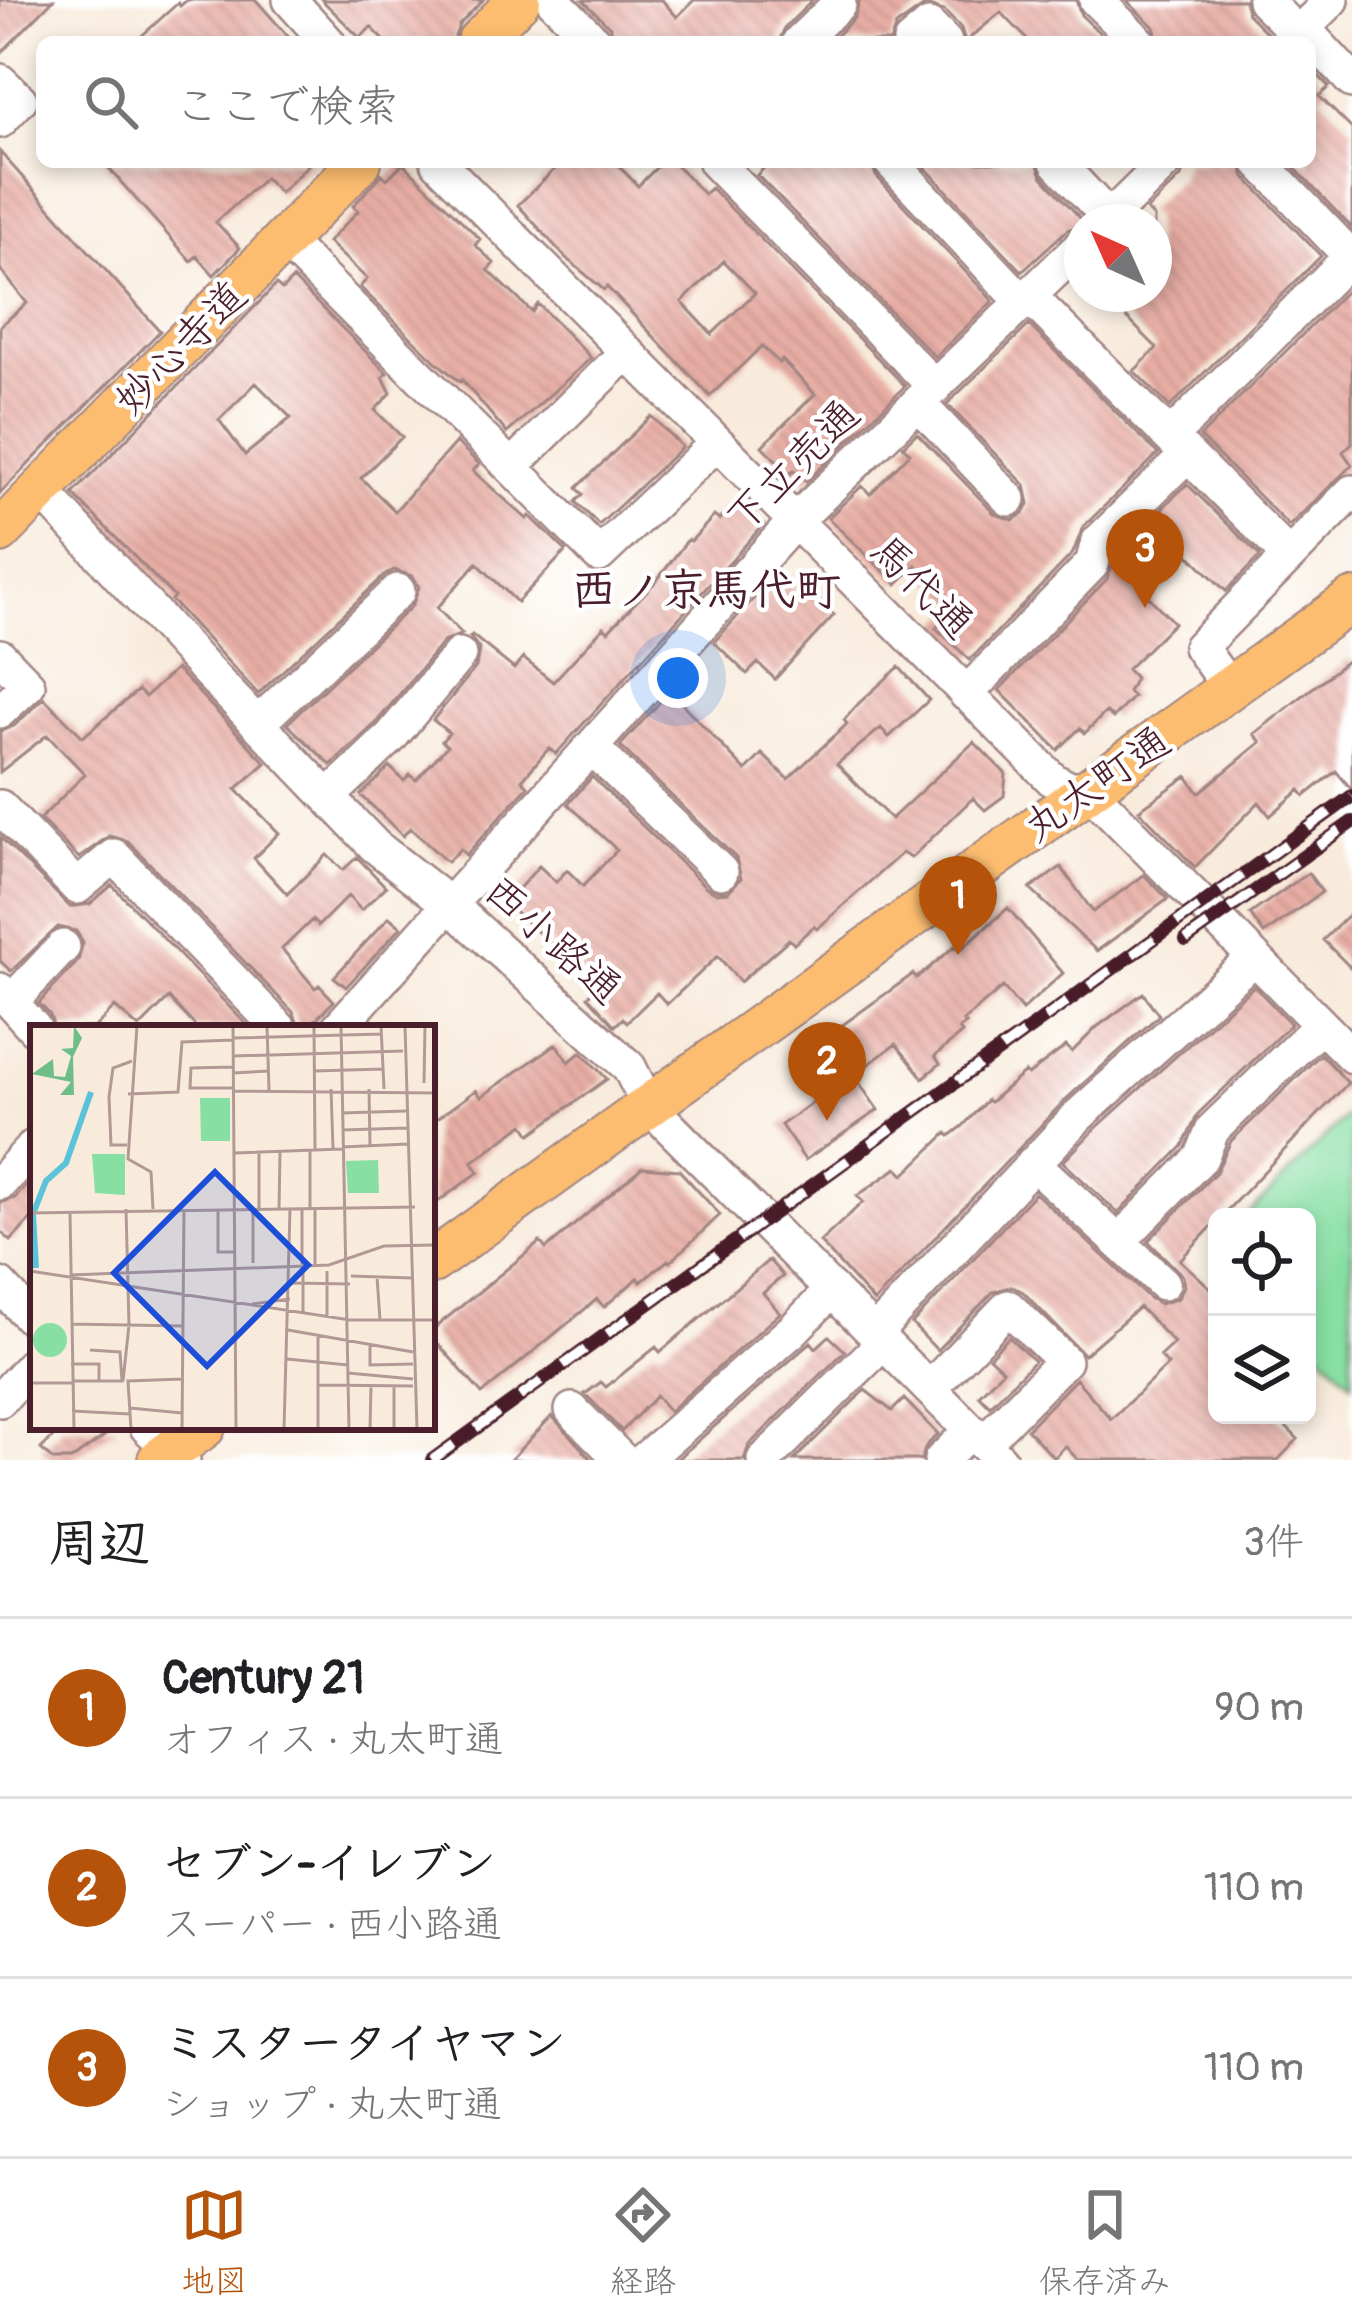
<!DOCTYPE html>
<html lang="ja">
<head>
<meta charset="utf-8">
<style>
  :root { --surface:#fff; --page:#f2f2f2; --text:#202124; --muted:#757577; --line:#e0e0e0; --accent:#b45309 }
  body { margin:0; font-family:Pangolin,"Klee One",sans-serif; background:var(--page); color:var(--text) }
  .controls { position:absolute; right:36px; bottom:36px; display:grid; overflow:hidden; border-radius:18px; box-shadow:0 6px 18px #0003 }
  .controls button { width:108px; height:108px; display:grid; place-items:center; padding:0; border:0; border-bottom:3px solid var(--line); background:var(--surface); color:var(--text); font:60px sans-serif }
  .compass { position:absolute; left:1064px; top:204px; width:108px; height:108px; border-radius:50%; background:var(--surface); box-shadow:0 6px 18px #0003; rotate:315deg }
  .you { position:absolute; left:678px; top:678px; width:42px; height:42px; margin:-30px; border:9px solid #fff; border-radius:50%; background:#1a73e8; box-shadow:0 0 0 18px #1a73e833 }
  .badge { display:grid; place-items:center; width:78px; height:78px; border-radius:50%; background:var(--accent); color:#fff; font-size:39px; font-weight:700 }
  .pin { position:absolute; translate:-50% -99px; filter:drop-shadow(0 3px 6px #0008) }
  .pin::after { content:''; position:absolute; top:63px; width:42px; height:36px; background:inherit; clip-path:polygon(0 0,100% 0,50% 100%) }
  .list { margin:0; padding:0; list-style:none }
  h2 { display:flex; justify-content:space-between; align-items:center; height:156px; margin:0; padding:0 48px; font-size:51px }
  h2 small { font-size:39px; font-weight:400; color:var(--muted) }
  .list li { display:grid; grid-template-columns:78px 1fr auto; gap:36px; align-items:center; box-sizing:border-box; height:180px; padding:0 48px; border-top:3px solid var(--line) }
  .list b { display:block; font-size:45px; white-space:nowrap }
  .list p { margin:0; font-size:39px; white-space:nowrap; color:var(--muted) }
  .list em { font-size:39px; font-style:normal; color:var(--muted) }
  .icon { flex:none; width:66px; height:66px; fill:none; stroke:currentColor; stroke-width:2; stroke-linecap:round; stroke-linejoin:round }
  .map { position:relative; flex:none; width:1352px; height:1460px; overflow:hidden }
  .search { position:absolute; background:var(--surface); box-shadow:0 6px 18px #0003; left:36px; right:36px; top:36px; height:132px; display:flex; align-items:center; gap:30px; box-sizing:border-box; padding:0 42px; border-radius:18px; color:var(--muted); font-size:45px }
  .sheet { height:696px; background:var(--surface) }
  nav { display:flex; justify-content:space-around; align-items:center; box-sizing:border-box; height:168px; border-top:3px solid var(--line); background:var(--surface); font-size:33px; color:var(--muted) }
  nav a { display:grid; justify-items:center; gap:6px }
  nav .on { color:var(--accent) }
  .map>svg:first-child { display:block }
  .pitch { fill:#87dfa3; stroke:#687f67; stroke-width:3 }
  .building { fill:url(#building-back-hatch); fill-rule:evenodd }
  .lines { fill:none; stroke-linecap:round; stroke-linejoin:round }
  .minor-casing { stroke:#a18583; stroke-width:38 }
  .major-casing { stroke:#a18583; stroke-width:46 }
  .minor { stroke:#fff; stroke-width:33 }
  .major { stroke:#fcbd6f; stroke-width:42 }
  .rail-casing { stroke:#4a1f2b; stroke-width:14 }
  .rail { stroke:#fff; stroke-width:9; stroke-dasharray:27; stroke-linecap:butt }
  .labels { text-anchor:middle; stroke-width:9; stroke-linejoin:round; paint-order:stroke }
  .street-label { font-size:42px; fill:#4a1f2b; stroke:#fff }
  .neighbourhood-label { font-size:45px; font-weight:bold; fill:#4a1f2b; stroke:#fff }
  .inset-river { fill:none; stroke:#5cc2da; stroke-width:6 }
  .inset-road { fill:none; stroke:#b29995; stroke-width:3 }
  .view { fill:#1d4ed8; fill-opacity:0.15; stroke:#1d4ed8; stroke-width:6 }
  .inset-edge { fill:none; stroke:#4a1f2b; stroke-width:6 }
</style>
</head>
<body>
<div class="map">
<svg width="1352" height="1460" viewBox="0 0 1352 1460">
  <defs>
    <pattern id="building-back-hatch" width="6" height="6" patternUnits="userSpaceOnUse" patternTransform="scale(3)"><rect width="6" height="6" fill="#e8aea5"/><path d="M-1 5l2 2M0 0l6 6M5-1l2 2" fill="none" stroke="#c8958e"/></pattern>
  </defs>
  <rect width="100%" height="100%" fill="#fff"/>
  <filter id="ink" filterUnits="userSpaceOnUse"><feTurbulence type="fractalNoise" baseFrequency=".00833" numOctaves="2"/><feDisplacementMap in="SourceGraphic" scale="24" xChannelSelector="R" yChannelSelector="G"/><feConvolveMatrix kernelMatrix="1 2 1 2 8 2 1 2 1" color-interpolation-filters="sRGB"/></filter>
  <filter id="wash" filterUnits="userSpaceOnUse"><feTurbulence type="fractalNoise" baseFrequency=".004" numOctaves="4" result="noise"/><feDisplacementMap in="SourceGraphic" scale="48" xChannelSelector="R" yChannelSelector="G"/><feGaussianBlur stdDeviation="2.7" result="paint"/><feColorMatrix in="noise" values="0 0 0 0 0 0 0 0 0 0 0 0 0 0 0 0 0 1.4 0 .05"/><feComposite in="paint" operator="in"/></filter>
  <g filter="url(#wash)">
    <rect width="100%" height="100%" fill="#f8ebdb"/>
    <!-- pitch -->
    <path class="pitch" d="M1352,1110V1383L1307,1338V1217H1246Z"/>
    <g id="blocks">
      <!-- building -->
      <path class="building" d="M0,0H53L0,54Z
        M187,0H256L293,42H135L178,3L180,6Z
        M322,0H483L459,25L453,42H386L371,27L360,38Z
        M583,0H662L677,17L694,0H813L785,27L779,42H615L610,27Z
        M860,0H1076L1081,15L1109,42H1030L1001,12L965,42L961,28L944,11L926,5L896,26L890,42H830L854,18Z
        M1126,0H1244L1248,14L1270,36V41L1159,42L1154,27Z
        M1310,67L1329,87L1319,96L1352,129V228L1289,162H1310Z
        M0,152L160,331L0,493V326L27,303L0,269Z
        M103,162H311L280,193L265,178L216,222L240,248L214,275L197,256L191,261Z
        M562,162H615L638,186L662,162H673L704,194L711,188L905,386L806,482L794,470L790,474L762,446L815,394L782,360L779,363L762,346L710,396L607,287L604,290L566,258L518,205ZM724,261L755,293L712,334L682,302Z
        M770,162H871L876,176L993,301L935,357L757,175Z
        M920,162H1037L1042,176L1082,220V225L1067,230L1022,271Z
        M1186,162H1240L1245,177L1321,256L1170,407L1134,371L1157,348L1103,294H1154V217L1147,210L1181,177Z
        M403,163L480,239L475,245L494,263L488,270L532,312L538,304L591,358L507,433L462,380L460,382L434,360L360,287L367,279L328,242L358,211L353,206L382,174L387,179Z
        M293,279L387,373L383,377L391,393L375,410L402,437L361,478L395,511L456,442L479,464L473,471L527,519L530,516L566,551L517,602L477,563L437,608L462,634L443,642L375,724L331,765L287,724L412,606L419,587L412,576L394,570L384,576L258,694L171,600L174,597L73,494L276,285L282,290ZM256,383L291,418L245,455L219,420Z
        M1352,285V443L1343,452L1352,465L1289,526L1200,437Z
        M1029,325L1158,454L1083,527L1073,553L970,660L936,628L958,606L916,565L897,584L828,518L862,486L870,494L910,453L903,446L917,433L995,514L1013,520L1024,513L1029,504L1025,485L947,404Z
        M651,416L682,447L599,525L576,502L583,494L577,488Z
        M1187,484L1260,556L1226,591L1169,535L1134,570L1145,581L1140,588L1174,623L1127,669L1135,678L1128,692L1133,697L1113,718L1106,712L1085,733L1080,728L1058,750L999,690L1107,579L1117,553Z
        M738,499L764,524L556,754L549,748L522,780L528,786L466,855L460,849L447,862L410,828L403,836L361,795L390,767L404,781L410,775L416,780L447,746L442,741L449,733L433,720L476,667L479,649L470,637L472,635L514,669L523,658L553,682L604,627L608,631L658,579L688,539L691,541L714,516L719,520Z
        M778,572L795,589L801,582L834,615L775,679L758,663L747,674L714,642Z
        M1352,657V790L1336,771L1305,796L1300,790L1270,816L1259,802L1195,867L1139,810L1187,776L1199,793L1261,742L1254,734Z
        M899,667L929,700L889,737L881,728L837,764L891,819L974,742L1006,774L1004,796L985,810L973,798L911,858L902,853L817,929L814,926L794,944L789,939L740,982L718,956L667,1004L657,993L627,1022L623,1018L615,1026L588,996L598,987L506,903L539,866L556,882L567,870L583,886L617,850L568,804L592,777L706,887L717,893L728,892L741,878L736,858L620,746L670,691L746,771L762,754L788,779L847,724L844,720L859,703Z
        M176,669L266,763L236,789L279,833L254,858L287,894L327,855L343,870L357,857L386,887L361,910L348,896L318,926L312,920L282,949L315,988L319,985L334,1001L307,1028H299L294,1013L128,841L109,836L79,858L40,819L85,774L47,735L0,772V731L14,726L44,698L83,737L138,690L145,697Z
        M0,837L70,907L90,904L112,885L246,1024L243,1028H197L169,998L139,1028L115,1007L94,1028H54L50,1015L39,1003L78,961L83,942L76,931L58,927L11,971L0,961Z
        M1061,867L1093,912L1144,875L1168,899L1097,951L1030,889Z
        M1308,873L1322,892L1264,934L1250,914Z
        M1008,908L1063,973L1022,1010L1003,987L963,1021L966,1024L959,1029L962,1033L935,1056L940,1064L923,1078L896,1044L862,1069L834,1031L913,974L916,978L922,974L955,946L959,951Z
        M1352,912V969L1323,940Z
        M389,917L401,927L346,987L334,977Z
        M1254,986L1291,1024L1198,1114L1183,1146L1118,1213L1063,1162L1094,1130Z
        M1143,993L1159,1015L1064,1101L874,1302L820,1242L863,1202L857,1196L897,1168L904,1175L947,1133L950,1136L963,1126L987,1100L990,1102L1025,1072L1028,1075L1066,1046L1072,1052L1097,1027Z
        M556,1044L569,1062L581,1052L607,1079L531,1134L524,1124L472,1162L479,1172L432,1206V1122L476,1090L481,1097Z
        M1321,1054L1348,1083L1180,1260L1217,1294V1415H1274L1298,1439L1278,1460H1078L1065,1446L1054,1458L1027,1429L1076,1379L1111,1419L1168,1365L1160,1356L1174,1343L1139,1307L1084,1355L1023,1292L1012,1286L993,1292L937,1350L912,1324L1035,1193L1149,1298L1160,1304L1178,1298L1184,1286L1183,1276L1148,1241L1216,1172L1231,1141Z
        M853,1074L878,1110L805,1160L781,1125Z
        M642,1167L679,1170L720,1215L670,1262L668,1260L641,1282L638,1278L604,1307L597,1299L482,1394L432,1337V1330L540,1242L546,1249Z
        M33,1178V1217L11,1241L0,1231V1203L15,1198Z
        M769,1260L783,1276L763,1293L780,1313L669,1411L656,1396L622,1431L585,1394L601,1382L606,1387L656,1347L660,1352Z
        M829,1336L845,1351L749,1445L744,1460H676L811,1342L816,1348Z
        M1009,1337L1034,1361L990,1406L979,1395L1003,1370L989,1357Z
        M865,1390L892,1411L904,1399L938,1434L926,1446L921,1460H794Z
        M552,1416L592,1460H510Z
        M63,1427H117L71,1460H53L41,1449Z"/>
    </g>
  </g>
  <g filter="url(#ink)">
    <use href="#blocks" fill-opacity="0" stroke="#a18583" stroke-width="3"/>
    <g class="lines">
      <!-- minor casing -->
      <g class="minor-casing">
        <path id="minor" d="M290,0L328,42
          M553,0L595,42
          M1096,0L1139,42
          M1264,0L1298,34
          M1303,28L1352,81
          M1290,41L1332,0
          M799,42L839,4L836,0
          M910,42L929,26L945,42
          M0,81L20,100L0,121
          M438,162L1053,780L1068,788H1087L1352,1056
          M715,162L935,387
          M891,162L1023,302
          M1057,162L1109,218
          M1260,162L1352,258
          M1105,222L1166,162
          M284,240L599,555L717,443
          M1029,296L1289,556
          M918,403L1009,499
          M1170,437L1352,255
          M511,467L627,352
          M41,490L205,669L375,846L450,905L629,1067L648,1105L1000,1460
          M0,656L28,685L0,711
          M1230,689L1200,647L1352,492
          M966,694L1092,564L1098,542L1187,455
          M257,724L398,591
          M593,749L721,872
          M328,797L390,738L459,655
          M0,807L77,887L114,856L279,1028
          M0,990L34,1028
          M11,1002L63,947
          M338,1028L795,521L1082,245
          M1033,1163L1163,1283
          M0,1183L33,1147
          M1119,1241L1201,1158L1213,1129L1321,1025
          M0,1285L33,1320
          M875,1333L1079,1115L1254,958
          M930,1388L1008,1307L1064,1361L983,1443
          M0,1400L33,1364
          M572,1410L622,1460
          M147,1427L183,1460
          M644,1460L793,1330L832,1290
          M764,1460L884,1342
          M941,1460L971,1431"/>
      </g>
      <!-- major casing -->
      <g class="major-casing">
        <path id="major" d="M478,42L519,0
          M0,532L360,162
          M432,1262L1352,600
          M159,1460L204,1427"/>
      </g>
      <!-- minor -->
      <use href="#minor" class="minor"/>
      <!-- major -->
      <use href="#major" class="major"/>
      <!-- rail casing -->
      <g class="rail-casing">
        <path id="rail" d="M1186,940L1352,822
          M432,1460L1352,796"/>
      </g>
      <!-- rail -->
      <use href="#rail" class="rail"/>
    </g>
  </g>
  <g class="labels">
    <!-- street labels -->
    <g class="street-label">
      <text transform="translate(180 347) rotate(-46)" y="15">妙心寺道</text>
      <text transform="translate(792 465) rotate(-45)" y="15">下立売通</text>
      <text transform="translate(923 586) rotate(45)" y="15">馬代通</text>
      <text transform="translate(1096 783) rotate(-35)" y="15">丸太町通</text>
      <text transform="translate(554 939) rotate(42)" y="15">西小路通</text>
    </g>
    <!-- neighbourhood labels -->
    <g class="neighbourhood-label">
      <text x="706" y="605">西ノ京馬代町</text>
    </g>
  </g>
  <!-- overview -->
  <g transform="translate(30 1025)">
    <rect width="405" height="405" fill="#f8ebdb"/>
    <path d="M44,1L52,13L43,32L44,70H30L41,57L2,49L23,34L24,51L35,52L41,31L31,24L43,23Z" fill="#6dbe89"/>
    <path d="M170,73H200V116H171ZM62,129H95V170L65,168ZM348,135L349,168H318L316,136ZM3 315a17 17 0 1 1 34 0a17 17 0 1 1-34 0Z" fill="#87dfa3"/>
    <path class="inset-river" d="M6,243L3,189L16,156L36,138L61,67"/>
    <path class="inset-road" d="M107,1L98,134L121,147L123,184M203,1L206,404M237,1L239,65M284,1L285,126M311,1L319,404M351,1L354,64M375,1L387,404M203,13L351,9M203,31L373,26M203,42L161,43L160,63H204M284,46L353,44M203,48L239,46M394,58L395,1M301,64L303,124M339,64L340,121M204,66L405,68M98,69L148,67L152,17L203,15M312,88L376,86M312,105L377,103M97,120H81L79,72L83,43L102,36M312,122L378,119M204,128L312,124M229,183V127M280,183V126M96,184L99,300M188,184V227H204M249,184L250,127M272,184V239M285,184V239M0,188L385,182M40,188L44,404M223,238V184M0,246L320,295H405M297,246V291M40,250L299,240L354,221L405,220M321,251L382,253M347,252L350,295M260,258L320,259M222,279L260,274M273,287V239M41,299L153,301M258,305L383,327M340,319V340L383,339M257,334L318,340M41,339H69V357M318,348L383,354M42,356H92L90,327L60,325M93,356L99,300M0,358H42M288,360L383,361M364,361V404M100,383L152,388M42,386L100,389M101,404L98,356L153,354M152,404L154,184M254,404L260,184M288,404V310M340,404L341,361"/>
    <path class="view" d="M185,147L278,240L177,341L84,248Z"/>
    <rect width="405" height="405" class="inset-edge"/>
  </g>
</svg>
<div class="controls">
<button><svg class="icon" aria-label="locate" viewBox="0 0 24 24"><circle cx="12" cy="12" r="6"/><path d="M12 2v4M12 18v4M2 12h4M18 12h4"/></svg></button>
<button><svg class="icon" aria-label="layers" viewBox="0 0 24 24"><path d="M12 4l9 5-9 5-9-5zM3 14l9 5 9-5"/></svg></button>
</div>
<svg class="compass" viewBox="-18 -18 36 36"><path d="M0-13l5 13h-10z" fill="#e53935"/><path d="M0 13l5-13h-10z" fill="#757577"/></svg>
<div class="you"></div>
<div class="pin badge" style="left:958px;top:955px">1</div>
<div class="pin badge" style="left:827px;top:1121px">2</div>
<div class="pin badge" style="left:1145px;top:608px">3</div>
<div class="search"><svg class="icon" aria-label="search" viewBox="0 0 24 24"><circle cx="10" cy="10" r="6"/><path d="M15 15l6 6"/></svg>ここで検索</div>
</div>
<section class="sheet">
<h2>周辺<small>3件</small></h2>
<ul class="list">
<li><span class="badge">1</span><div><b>Century 21</b><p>オフィス · 丸太町通</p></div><em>90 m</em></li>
<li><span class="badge">2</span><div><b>セブン-イレブン</b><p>スーパー · 西小路通</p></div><em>110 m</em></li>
<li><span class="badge">3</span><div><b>ミスタータイヤマン</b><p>ショップ · 丸太町通</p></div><em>110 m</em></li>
</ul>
</section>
<nav>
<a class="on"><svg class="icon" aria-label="map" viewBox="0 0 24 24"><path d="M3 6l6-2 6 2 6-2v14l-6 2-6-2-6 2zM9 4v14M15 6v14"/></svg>地図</a>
<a><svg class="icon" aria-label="directions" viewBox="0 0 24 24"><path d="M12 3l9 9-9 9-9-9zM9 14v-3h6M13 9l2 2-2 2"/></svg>経路</a>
<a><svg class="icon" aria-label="saved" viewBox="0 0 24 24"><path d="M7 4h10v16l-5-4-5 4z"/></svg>保存済み</a>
</nav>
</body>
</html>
